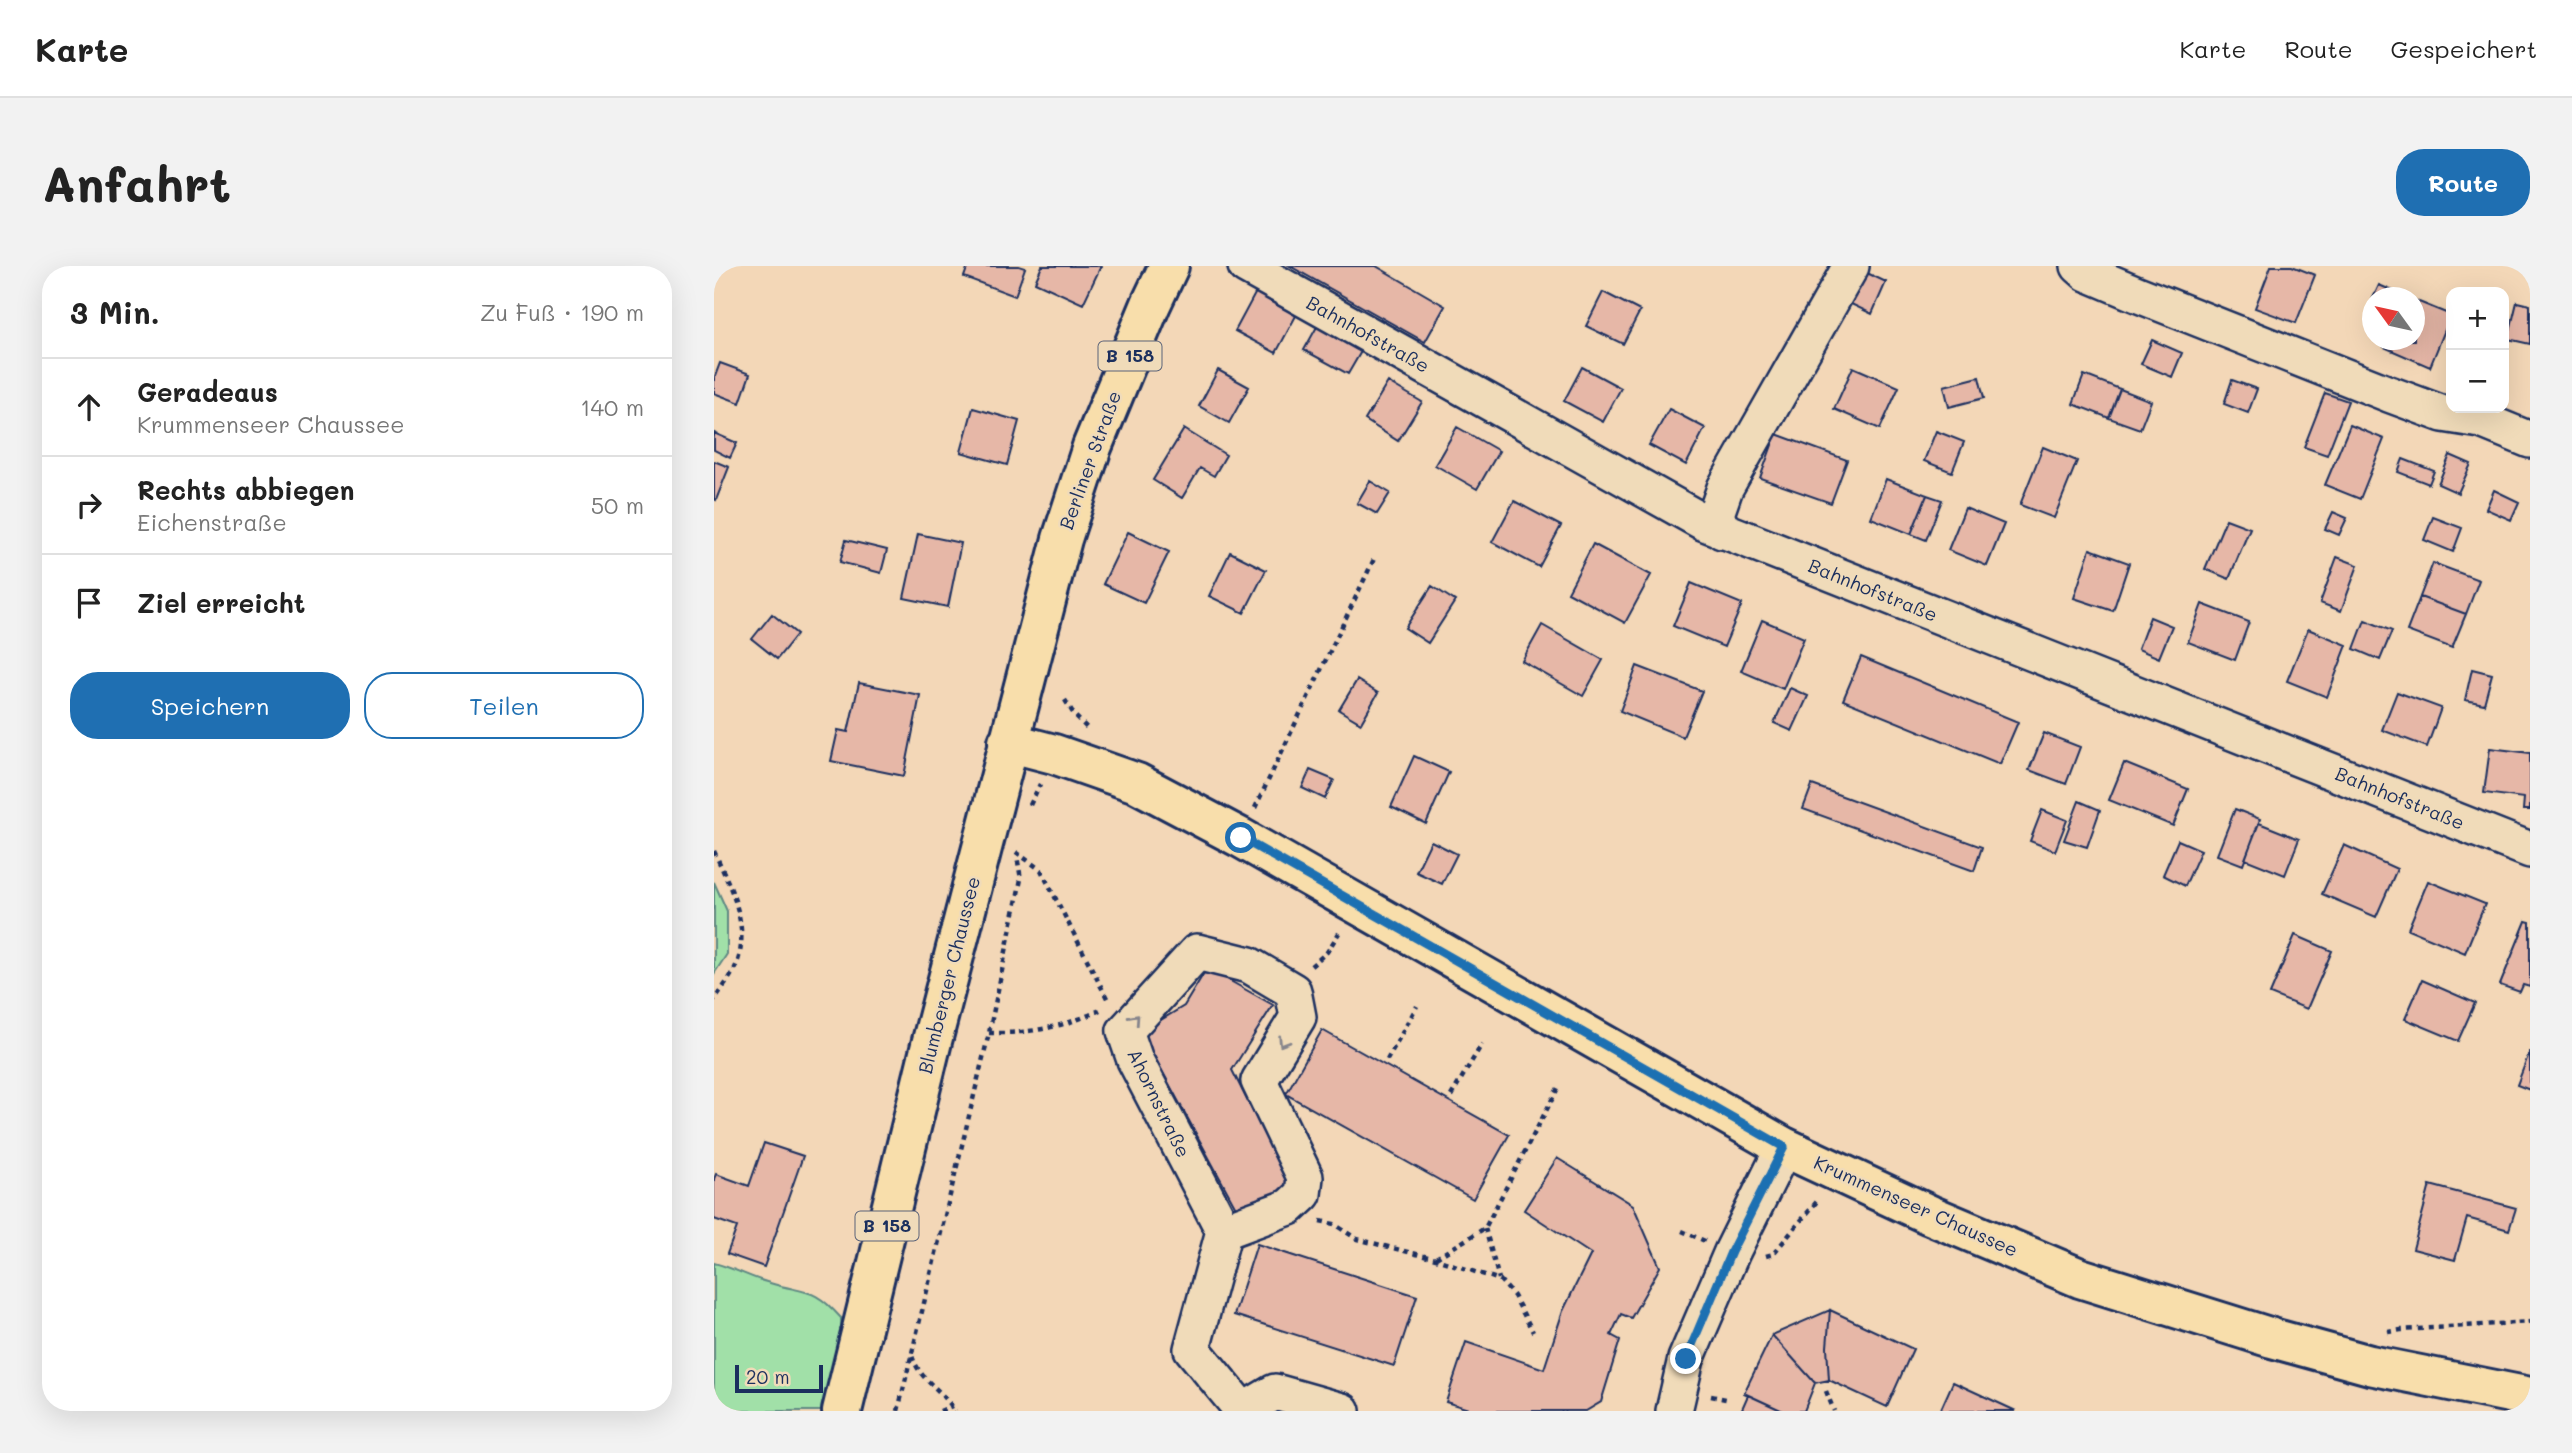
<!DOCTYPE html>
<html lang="de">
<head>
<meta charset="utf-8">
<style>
  :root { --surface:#fff; --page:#f2f2f2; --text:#222; --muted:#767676; --line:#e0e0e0; --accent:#1f6fb2 }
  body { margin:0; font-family:Mali,sans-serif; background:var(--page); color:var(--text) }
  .controls { position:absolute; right:21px; top:21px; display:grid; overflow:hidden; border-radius:14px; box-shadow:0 7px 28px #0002 }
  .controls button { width:63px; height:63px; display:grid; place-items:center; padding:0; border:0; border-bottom:2px solid var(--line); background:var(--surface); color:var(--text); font:35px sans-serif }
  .compass { position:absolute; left:1648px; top:21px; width:63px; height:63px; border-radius:50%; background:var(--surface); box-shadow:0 7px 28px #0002; rotate:303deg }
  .scale { position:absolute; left:21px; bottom:18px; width:88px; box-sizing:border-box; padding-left:7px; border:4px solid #1b2f5e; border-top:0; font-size:19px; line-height:24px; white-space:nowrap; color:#1b2f5e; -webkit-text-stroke:5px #f0dbb9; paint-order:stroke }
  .stop { position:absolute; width:21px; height:21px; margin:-16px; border:5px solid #1f6fb2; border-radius:50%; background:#fff }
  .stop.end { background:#1f6fb2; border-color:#fff; box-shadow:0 2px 7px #0008 }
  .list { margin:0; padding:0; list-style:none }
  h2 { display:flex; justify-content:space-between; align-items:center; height:91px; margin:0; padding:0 28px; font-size:30px }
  h2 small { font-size:23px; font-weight:400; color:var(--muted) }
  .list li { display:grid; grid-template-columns:46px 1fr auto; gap:21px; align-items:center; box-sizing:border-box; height:98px; padding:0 28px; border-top:2px solid var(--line) }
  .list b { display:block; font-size:26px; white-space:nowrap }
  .list p { margin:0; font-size:23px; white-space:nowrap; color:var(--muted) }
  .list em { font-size:23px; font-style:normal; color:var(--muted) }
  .actions { display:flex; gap:14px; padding:21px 28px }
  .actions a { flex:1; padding:16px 0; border:2px solid var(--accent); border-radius:28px; text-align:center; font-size:24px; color:var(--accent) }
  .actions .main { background:var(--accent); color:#fff }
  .icon { flex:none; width:38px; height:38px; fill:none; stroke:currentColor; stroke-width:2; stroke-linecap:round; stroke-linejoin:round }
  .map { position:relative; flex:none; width:1816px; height:1145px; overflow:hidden; border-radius:28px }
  header { display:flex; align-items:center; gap:42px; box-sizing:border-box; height:98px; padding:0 35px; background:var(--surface); border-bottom:2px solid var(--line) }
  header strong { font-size:33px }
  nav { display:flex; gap:38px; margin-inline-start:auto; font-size:24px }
  .intro { display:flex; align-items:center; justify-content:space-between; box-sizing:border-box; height:168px; padding:0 42px }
  h1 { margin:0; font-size:49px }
  .button { padding:18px 32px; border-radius:28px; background:var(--accent); color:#fff; font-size:24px; font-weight:700 }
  main { display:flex; gap:42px; padding:0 42px }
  aside { flex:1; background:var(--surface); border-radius:28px; box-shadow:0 7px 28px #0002 }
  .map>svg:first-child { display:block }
  .green { fill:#a1e0a8; stroke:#5e8883; stroke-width:2 }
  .building { fill:#e6b7a7; stroke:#1b2f5e; stroke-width:2 }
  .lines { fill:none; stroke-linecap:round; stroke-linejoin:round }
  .minor-casing { stroke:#1b2f5e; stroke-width:40 }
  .major-casing { stroke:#1b2f5e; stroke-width:44 }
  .path { stroke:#1b2f5e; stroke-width:4.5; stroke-dasharray:5 5; stroke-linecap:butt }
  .minor { stroke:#f0dbb9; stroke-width:35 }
  .major { stroke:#f8deab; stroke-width:38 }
  .oneway { stroke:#86858c }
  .route { stroke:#1f6fb2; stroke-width:9 }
  .labels { text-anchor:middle; stroke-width:5; stroke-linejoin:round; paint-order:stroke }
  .shield { fill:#f0dbb9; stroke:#5b6379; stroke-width:2 }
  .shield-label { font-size:18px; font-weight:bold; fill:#1b2f5e }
  .street-label { font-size:19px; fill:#1b2f5e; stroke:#f0dbb9 }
</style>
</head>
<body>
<header>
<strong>Karte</strong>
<nav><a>Karte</a><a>Route</a><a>Gespeichert</a></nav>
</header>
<div class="intro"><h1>Anfahrt</h1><a class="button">Route</a></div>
<main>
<aside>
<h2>3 Min.<small>Zu Fuß · 190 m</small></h2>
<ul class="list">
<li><svg class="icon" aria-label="ahead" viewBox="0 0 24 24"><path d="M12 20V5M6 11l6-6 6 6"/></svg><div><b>Geradeaus</b><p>Krummenseer Chaussee</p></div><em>140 m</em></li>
<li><svg class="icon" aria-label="right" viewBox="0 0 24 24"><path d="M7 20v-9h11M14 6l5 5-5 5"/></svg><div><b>Rechts abbiegen</b><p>Eichenstraße</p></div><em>50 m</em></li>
<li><svg class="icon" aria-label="arrive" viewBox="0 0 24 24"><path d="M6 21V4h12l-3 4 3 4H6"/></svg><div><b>Ziel erreicht</b></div></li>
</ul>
<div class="actions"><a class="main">Speichern</a><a>Teilen</a></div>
</aside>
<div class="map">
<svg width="1816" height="1145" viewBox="0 0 1816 1145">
  <rect width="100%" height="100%" fill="#f3d7b7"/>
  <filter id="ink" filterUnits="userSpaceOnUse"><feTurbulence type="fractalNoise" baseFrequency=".0143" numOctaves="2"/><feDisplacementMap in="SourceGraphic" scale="14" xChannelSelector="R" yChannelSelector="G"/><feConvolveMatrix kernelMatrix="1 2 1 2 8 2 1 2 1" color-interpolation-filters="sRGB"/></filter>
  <g filter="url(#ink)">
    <!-- green -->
    <path class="green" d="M0,616L13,645V688L0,708Z
      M0,997C20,1002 37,1012 56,1017C92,1028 99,1020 127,1052C129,1084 118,1115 108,1145H0Z"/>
    <!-- building -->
    <path class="building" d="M254,0H305L311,2L301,30L250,11Z
      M328,0H387L369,38L321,16Z
      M576,0H662L731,40L711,76Z
      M1557,0H1578L1601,9L1582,57L1541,42Z
      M1151,6L1172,16L1158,48L1137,38Z
      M1665,19L1695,32H1659Z
      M543,24L584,46L562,87L521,65Z
      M889,26L926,45L909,78L872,60Z
      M1700,34L1737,49L1716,101L1670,81L1673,74H1700Z
      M1803,36L1816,39V78L1794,73Z
      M605,57L649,82L634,108L590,84Z
      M1438,74L1468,87L1458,111L1427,98Z
      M6,97L36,108L26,137L0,127V113Z
      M868,101L907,122L889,156L850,135Z
      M1139,101L1185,121L1166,163L1120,143Z
      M504,104L535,121L515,157L485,140Z
      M1370,109L1406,123L1395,152L1359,138Z
      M1265,111L1270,132L1235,141L1230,120Z
      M1518,114L1543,123L1534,147L1510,138Z
      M674,116L708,136L684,175L651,154Z
      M1406,123L1437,135L1426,163L1395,152Z
      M1611,127L1634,135L1613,189L1590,181Z
      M259,142L305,155L293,199L247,186Z
      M955,143L991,162L972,199L935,179Z
      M1636,159L1670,173L1646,233L1611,219Z
      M743,161L785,185L763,223L721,199Z
      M470,163L512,189L500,210L486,202L468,232L439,214Z
      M1222,165L1250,176L1238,206L1210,195Z
      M0,167L23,177L16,192L0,184Z
      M1062,168L1133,194L1117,237L1046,212Z
      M1329,181L1363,195L1340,252L1306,239Z
      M1736,189L1757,198L1744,227L1724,218Z
      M1689,193L1720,205L1715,218L1684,206Z
      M0,195L15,201L2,234L0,233Z
      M1172,213L1213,229L1197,268L1157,252Z
      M656,215L676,227L663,248L643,237Z
      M1780,224L1805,236L1797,254L1772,243Z
      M1213,229L1228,234L1212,274L1197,268Z
      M800,235L847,260L825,301L778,276Z
      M1251,242L1290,258L1273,300L1234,284Z
      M1619,246L1633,252L1625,269L1611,263Z
      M1719,251L1748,262L1739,286L1710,274Z
      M1512,253L1536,262L1515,313L1491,303Z
      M414,266L455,286L430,337L389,318Z
      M204,268L247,277L234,341L190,332Z
      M132,274L173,284L167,307L126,296Z
      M879,278L937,309L911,357L854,326Z
      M1376,283L1415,297L1399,345L1360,332Z
      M516,286L552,304L530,347L495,330Z
      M1623,291L1644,299L1627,345L1606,337Z
      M1719,297L1765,314L1752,348L1706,331Z
      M977,317L1028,338L1010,381L959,360Z
      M718,320L741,335L714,377L691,362Z
      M1706,331L1752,348L1738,382L1693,365Z
      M1488,338L1535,356L1521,394L1474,376Z
      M58,348L83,368L63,393L38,373Z
      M1436,351L1458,360L1445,392L1424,383Z
      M1048,354L1090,372L1069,423L1027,405Z
      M1651,354L1678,365L1666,394L1640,383Z
      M828,359L889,394L869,430L808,395Z
      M1594,363L1633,379L1613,431L1573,415Z
      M1147,391L1304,456L1286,498L1129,434Z
      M923,400L988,425L969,471L906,445Z
      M1758,403L1778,408L1770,438L1751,434Z
      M643,414L664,427L647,457L625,444Z
      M145,417L206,429L190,510L117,495L124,464L134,466Z
      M1076,422L1094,430L1078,465L1060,457Z
      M1683,426L1727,442L1713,481L1668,464Z
      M1330,467L1366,481L1352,518L1315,504Z
      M1776,482L1816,487V544H1809L1810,532L1770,527Z
      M700,490L735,506L712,558L677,541Z
      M1410,497L1474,523L1459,560L1395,534Z
      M596,504L620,514L611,533L588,522Z
      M1098,519L1268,581L1260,605L1089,543Z
      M1365,535L1386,544L1373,581L1350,574Z
      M1521,543L1546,553L1529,599L1503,589Z
      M1328,544L1353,554L1341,585L1316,575Z
      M1545,557L1585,573L1571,609L1531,593Z
      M1464,574L1487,584L1471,620L1449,609Z
      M717,575L743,588L728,618L702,606Z
      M1630,579L1683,603L1662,651L1608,628Z
      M1714,615L1771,638L1751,687L1694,663Z
      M1812,655L1816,656V721L1809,719L1806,726L1786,719Z
      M1581,669L1618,685L1593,743L1556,728Z
      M493,702L559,739L518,804L578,923L527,951L427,766L470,740Z
      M1708,714L1761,737L1744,775L1691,753Z
      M608,764L795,869L759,933L572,828Z
      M1816,785V824L1803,819Z
      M50,877L89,890L50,1001L13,988L23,961L0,953V913L2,908L35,920Z
      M843,892L919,939L946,1001L917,1052L907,1048L897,1069L906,1074L887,1136L872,1145H761L732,1136L752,1076L830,1103L849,1045L877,988L810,944Z
      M1716,919L1802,942L1795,964L1753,952L1741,994L1699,983Z
      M543,978L703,1030L680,1100L520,1049Z
      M1116,1044L1113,1081L1115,1114L1101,1117L1058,1069Z
      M1116,1044L1199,1083L1173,1141L1115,1114L1113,1081Z
      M1058,1069L1101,1117L1090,1145H1069L1030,1127Z
      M1239,1116L1302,1145H1226Z
      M1034,1129L1069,1145H1027Z"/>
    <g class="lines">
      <!-- minor casing -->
      <g class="minor-casing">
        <path id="minor" d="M532,0L991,257L1816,584
          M1365,0L1373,7L1423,28L1675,128L1729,148L1767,154L1816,174
          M1008,265L1002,248L1011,222L1137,0
          M510,965L575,941L589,928L591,911L545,815L584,751L579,725L535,699L483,686L411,765L421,794L510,965L478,1083L529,1145
          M529,1145L561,1126L628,1145
          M960,1145L972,1093L1018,986L1070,881"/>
      </g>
      <!-- major casing -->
      <g class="major-casing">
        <path id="major" d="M294,476L340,488L423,517L527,572L1070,881L1216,949L1366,1012L1558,1072L1656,1099L1816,1131
          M128,1145L218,775L348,273L378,181L437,38L455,0"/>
      </g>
      <!-- path -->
      <path class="path" d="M351,434L361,450L373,462
        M316,539L326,518
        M541,542L660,293
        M0,585C15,618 34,654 25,691C21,707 9,721 0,734
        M302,586L327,604L395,736
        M597,700L613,686L625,667
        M275,767C314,768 351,761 386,744
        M673,794L703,740
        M737,830L768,778
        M606,955L620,958L643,973L722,993L786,1014L800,1030L819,1066
        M771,962L785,1013
        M968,965L991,975
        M1052,990L1059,988L1105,933
        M722,992L771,962L844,822
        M1674,1066L1687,1064L1816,1056
        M198,1090C207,1116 227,1122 241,1145
        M1112,1125L1120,1145
        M997,1130L1012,1133
        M184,1145L275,767L307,613L303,590
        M226,1145L238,1140"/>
      <!-- minor -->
      <use href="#minor" class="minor"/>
      <!-- major -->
      <use href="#major" class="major"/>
    </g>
    <!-- one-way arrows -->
    <defs><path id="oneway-chevron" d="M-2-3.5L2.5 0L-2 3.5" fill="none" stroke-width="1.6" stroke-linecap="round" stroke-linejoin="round" transform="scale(1.75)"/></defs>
    <g class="oneway">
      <use href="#oneway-chevron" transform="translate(421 753) rotate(-48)"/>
      <use href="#oneway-chevron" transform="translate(569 776) rotate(122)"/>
    </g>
  </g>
  <g class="lines" filter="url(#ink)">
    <!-- route -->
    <path class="route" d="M527,572L1070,881L1017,986L972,1093"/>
  </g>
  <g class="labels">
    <!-- shield labels -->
    <g class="shield">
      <rect x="384.5" y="75.5" width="63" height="29" rx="5"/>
      <rect x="141.5" y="945.5" width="63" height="29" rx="5"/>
    </g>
    <g class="shield-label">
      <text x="416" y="96">B 158</text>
      <text x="173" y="966">B 158</text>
    </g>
    <!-- street labels -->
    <g class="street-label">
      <text transform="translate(654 68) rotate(29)" y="7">Bahnhofstraße</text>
      <text transform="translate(376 194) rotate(-70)" y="7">Berliner Straße</text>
      <text transform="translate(1159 324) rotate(22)" y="7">Bahnhofstraße</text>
      <text transform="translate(1686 532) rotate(22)" y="7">Bahnhofstraße</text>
      <text transform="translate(235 709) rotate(-76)" y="7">Blumberger Chaussee</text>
      <text transform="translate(445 837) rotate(64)" y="7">Ahornstraße</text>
      <text transform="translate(1202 940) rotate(24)" y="7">Krummenseer Chaussee</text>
    </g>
  </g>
</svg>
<div class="controls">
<button>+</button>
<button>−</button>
</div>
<svg class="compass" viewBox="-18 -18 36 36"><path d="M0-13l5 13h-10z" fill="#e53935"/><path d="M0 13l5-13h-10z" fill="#767676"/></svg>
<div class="scale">20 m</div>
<div class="stop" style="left:527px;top:572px"></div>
<div class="stop end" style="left:972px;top:1093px"></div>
</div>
</main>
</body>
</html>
